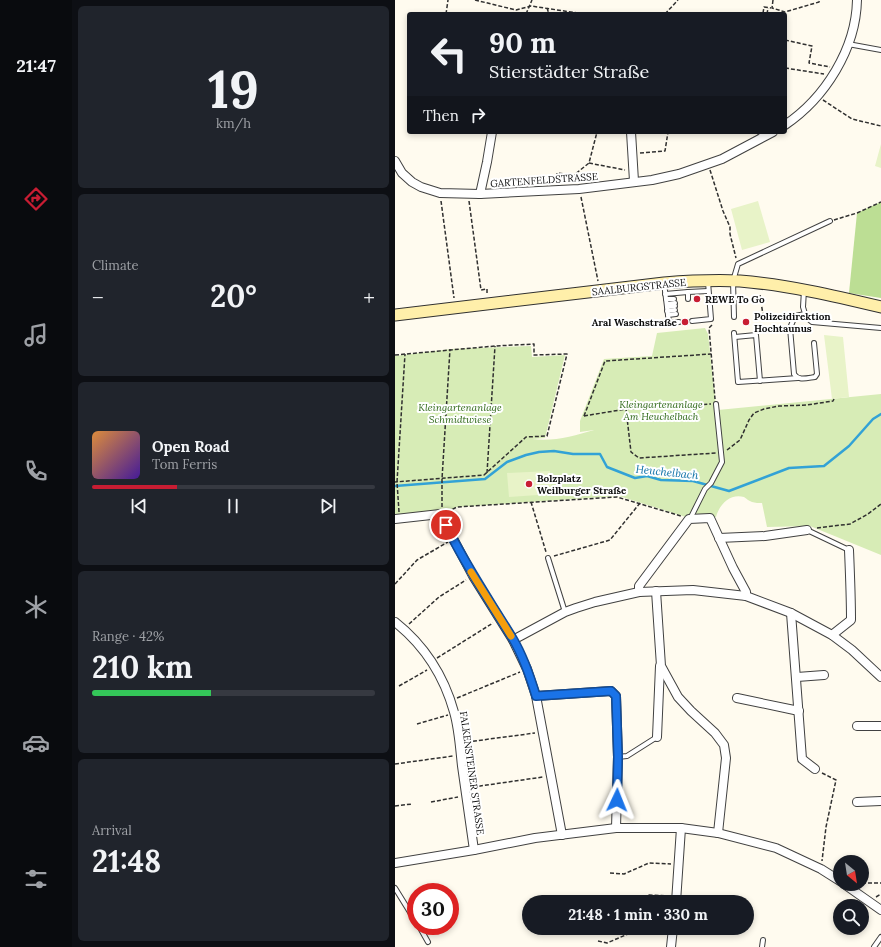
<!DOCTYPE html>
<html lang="en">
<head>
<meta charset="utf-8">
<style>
  :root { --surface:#171b24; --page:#20242c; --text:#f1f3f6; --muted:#9ea1a6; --line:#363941; --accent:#c81d33 }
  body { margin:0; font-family:Lora,serif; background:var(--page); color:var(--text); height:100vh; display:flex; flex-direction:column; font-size:15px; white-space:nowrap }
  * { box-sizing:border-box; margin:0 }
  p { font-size:13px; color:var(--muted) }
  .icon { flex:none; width:22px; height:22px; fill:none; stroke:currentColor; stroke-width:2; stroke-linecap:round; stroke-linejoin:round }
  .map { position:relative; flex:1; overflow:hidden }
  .details { display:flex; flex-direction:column; gap:6px; padding:6px; background:#0d0f14; width:323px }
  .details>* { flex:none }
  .guide { position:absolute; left:12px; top:12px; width:380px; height:122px; border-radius:4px; box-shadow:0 2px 6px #0003; background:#171b24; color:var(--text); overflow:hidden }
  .needle { width:26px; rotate:150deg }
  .tools { position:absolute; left:438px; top:855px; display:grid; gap:8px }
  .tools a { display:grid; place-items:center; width:36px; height:36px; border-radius:50%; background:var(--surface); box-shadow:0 2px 6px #0003; font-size:20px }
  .speed { position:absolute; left:12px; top:883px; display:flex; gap:8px; font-size:20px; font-weight:700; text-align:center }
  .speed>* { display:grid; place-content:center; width:52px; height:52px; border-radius:50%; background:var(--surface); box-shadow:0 2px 6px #0003; line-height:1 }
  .speed .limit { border:6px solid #d22; background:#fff; color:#111 }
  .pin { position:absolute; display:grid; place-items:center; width:34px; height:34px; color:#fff; margin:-17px; border:2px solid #fff; border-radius:50%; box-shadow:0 1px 4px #0007 }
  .me { position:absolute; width:44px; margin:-22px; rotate:2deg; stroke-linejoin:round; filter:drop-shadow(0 0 3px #0008) }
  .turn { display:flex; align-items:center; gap:14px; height:84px; padding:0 16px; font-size:18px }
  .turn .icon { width:52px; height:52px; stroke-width:2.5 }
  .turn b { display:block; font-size:28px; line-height:34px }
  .then { display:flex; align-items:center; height:38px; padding:0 16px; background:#0003; gap:8px; font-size:15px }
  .big { font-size:30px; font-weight:700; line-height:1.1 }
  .details .widget { flex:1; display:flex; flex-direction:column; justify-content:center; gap:6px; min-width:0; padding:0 14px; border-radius:6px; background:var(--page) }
  .details .dial { align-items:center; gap:0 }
  .dial b { font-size:52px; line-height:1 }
  .song { display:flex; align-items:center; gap:12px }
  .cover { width:48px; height:48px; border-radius:6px; background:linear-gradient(135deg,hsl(30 70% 55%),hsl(260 70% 35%)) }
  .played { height:4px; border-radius:2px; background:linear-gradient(90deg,var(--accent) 30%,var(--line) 30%) }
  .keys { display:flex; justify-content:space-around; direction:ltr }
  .heat { display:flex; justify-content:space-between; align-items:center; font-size:22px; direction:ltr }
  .charge { height:6px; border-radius:3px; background:linear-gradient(90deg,#34c759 42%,var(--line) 0) }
  .trip { position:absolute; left:127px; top:895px; width:232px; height:40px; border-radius:20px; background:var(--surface); box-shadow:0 2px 6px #0003; font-weight:700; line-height:40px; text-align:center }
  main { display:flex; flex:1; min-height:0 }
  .tabs { display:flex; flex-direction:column; width:72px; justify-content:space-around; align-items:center; background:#090b0e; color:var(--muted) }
  .tabs .icon { width:28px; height:28px }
  .tabs .active { color:var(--accent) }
  .tabs b { font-size:18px; color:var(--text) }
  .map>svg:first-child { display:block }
</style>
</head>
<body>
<main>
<nav class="tabs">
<b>21:47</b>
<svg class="icon active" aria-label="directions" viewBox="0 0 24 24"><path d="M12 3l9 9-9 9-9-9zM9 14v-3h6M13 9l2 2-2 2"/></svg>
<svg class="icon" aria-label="music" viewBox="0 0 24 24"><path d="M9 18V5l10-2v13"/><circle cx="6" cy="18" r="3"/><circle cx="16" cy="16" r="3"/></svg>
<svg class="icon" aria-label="phone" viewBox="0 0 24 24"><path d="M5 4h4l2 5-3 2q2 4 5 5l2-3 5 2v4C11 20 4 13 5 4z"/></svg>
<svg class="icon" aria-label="climate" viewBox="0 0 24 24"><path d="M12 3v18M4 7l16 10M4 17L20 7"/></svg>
<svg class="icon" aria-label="car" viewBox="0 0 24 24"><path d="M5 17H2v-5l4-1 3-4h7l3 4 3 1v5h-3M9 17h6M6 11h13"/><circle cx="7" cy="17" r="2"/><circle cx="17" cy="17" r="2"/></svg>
<svg class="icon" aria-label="filters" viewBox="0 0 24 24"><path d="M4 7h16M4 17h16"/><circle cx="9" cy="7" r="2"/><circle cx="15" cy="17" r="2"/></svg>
</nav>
<section class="details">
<div class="widget dial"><b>19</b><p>km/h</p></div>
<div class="widget"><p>Climate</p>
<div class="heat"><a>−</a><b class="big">20°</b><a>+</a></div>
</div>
<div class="widget">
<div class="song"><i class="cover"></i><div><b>Open Road</b><p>Tom Ferris</p></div></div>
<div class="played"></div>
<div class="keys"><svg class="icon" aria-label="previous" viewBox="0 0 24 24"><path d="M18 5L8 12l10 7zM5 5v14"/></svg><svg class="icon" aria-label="pause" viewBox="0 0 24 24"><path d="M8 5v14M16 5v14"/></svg><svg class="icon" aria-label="next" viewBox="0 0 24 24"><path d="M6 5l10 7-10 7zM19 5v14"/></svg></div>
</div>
<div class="widget"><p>Range · 42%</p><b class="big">210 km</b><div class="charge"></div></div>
<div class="widget"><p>Arrival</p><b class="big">21:48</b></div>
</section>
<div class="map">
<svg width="486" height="947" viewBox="0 0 486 947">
  <rect width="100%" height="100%" fill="#fffbef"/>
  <!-- green -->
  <path fill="#d7ecb6" d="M310,328l3,6 8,72 2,4 163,-16v161l-71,-29 -43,1 -5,-24c-3,0 -7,0 -10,-1 -3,-1 -5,-3 -8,-5 -14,-4 -25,8 -28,20l-27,1 -70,-22 -162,11 -15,7 -47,5v-163l56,-7 80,-3 1,11 33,-2 -20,83 -13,1c21,3 42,-3 62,-9l-14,2v-11l24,-62 48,-3 5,-23z"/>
  <!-- forest -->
  <polygon fill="#bcde94" points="486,202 486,298 454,293 462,213"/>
  <!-- pitch -->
  <g fill="#e8f3c8">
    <polygon points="486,144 486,168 480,166"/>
    <polygon points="363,201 375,242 347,250 336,209"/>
    <polygon points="429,335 448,337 454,397 437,399"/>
    <polygon points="155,471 157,494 114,497 112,473"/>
  </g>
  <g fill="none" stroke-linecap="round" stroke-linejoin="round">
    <!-- stream -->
    <polyline stroke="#32a2d6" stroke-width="2.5" points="0,486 90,479 112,462 131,455 144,452 159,451 178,454 205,454 212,467 240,478 252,476 266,480 298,481 334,491 394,468 429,466 454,446 478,419 486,414"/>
    <!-- lane casing -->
    <g stroke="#414141" stroke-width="6">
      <g id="lane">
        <polyline points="453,44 486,50"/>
        <polyline points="364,132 371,136"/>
        <polyline points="269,283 274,323 284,322"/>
        <polyline points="409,290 408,307 411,317 417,322 486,328"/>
        <polyline points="270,294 293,292"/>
        <polyline points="271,299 279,299"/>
        <polyline points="293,299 293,292 313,291"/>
        <polyline points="272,304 280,303"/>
        <polyline points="272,307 280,306"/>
        <polyline points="272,311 280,310"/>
        <path d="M410,314l-10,2 -5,12 4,46c4,7 13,4 21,3l2,-3 -3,-31"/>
        <polyline points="273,315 281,314"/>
        <polyline points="339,317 338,281 343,264 435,221"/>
        <polyline points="297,321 316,319 313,282"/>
        <polyline points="339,333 343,382 403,378"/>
        <polyline points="340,337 361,335 365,381"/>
        <polyline points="295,519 310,489 316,483 327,462 321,404"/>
        <polyline points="412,530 454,550"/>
        <polyline points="153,558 170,612"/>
        <polyline points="223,757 232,756 262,737"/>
        <polyline points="0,888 21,922"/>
        <polyline points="24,926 33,942"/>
        <polyline points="367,947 368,940"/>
        <polyline points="479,947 486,937"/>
      </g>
    </g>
    <!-- street casing -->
    <g stroke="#414141" stroke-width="10">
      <g id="street">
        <path d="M390,125c40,-27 71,-76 72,-125"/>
        <polyline points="236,132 239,181"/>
        <polyline points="0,161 7,173 17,182 26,187 45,193 85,194 184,189 257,180 284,174 327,159 378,132"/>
        <polyline points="85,194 92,162 97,132"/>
        <polyline points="0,519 45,514 78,576 118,640 132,669 141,696 167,835"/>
        <polyline points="324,538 370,536 412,530"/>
        <polyline points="261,591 266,666 283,697 296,711 320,733 329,745 331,758 323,833"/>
        <polyline points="244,592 244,586 294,519 315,518 338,568 351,592 351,596"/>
        <polyline points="396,613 407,759 420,769"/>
        <path d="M0,622c29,23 49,54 59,90 5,17 6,36 8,54 4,28 8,56 12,84"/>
        <path d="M437,635l19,-15c0,-23 -1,-46 -2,-70"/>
        <polyline points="118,640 170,612 181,608 200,602 244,592 298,590 351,596 396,613 437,635 457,650 486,677"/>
        <polyline points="402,677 429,675"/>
        <polyline points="141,696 216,691 221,696 223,757 221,828"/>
        <polyline points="342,698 404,711"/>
        <polyline points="462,726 486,726"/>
        <polyline points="262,737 265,666"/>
        <polyline points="462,802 486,801"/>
        <polyline points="0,863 79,850 140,838 221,828 286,828 323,833 381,848 426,869 445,881"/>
        <polyline points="449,884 486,910"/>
        <polyline points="281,902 286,828"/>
        <polyline points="276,947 278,928"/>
      </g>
    </g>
    <!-- secondary casing -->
    <g stroke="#303030" stroke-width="13">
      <path id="secondary" d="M0,315l269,-32c25,-2 51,-3 76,-2 48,4 95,15 141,26"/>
    </g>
    <!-- path -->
    <g stroke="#303030" stroke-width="1.5" stroke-dasharray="4 2" stroke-linecap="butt">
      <polyline points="80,0 121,10 136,6 189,14"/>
      <polyline points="378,0 377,8 390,12 424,2 425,0"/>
      <polyline points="152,8 154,14"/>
      <polyline points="368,13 369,7 376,8"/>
      <polyline points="51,14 53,0"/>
      <polyline points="131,14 137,0"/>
      <polyline points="270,14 283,0"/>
      <polyline points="372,14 373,8"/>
      <polyline points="390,40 417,46 414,63 435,67"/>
      <polyline points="390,68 429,74"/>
      <polyline points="428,100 457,119 486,126"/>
      <polyline points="245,153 270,151 273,132"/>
      <polyline points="194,163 230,170"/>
      <polyline points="315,170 328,211 335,227 335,234 341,258"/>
      <polyline points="161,183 162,173 179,175 194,163 202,132"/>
      <polyline points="186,197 203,281"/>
      <polyline points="46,201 59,298"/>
      <polyline points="74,201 86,290 92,289 92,295"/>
      <polyline points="439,220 462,213 486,202"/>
      <polyline points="365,295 368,315"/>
      <polyline points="317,325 314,328 320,399"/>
      <polyline points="0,355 100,346 139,344 139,355 172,354 152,436 131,437 89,475 0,482"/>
      <polyline points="231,409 236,452 244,458 321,453"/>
      <polyline points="189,416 231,409 316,404"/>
      <polyline points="189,416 210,361 316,354"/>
      <polyline points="332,450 345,440 354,420 359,413 369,409 384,406 412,405 438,401 439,399"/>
      <polyline points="92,473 100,346"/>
      <polyline points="136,502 151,552"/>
      <polyline points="47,507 47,479 55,349"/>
      <polyline points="4,512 2,482 10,354"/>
      <polyline points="52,512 62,507 222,497 286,516"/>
      <polyline points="422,528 455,524 473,514 486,504"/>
      <polyline points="159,556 215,540 245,503"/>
      <polyline points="0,584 22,560 53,542"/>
      <polyline points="14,624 44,597 71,580"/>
      <polyline points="42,658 98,623"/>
      <polyline points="4,686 32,670"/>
      <polyline points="62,698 125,672"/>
      <polyline points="22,724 53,715"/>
      <polyline points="72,742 140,733"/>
      <polyline points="0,764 58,756"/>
      <polyline points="427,773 441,780 431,827 427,861"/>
      <polyline points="78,787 148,777"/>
      <polyline points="36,802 63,797"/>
      <polyline points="0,806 17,804"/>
      <polyline points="215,873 229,874 254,863 276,864"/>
      <polyline points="467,883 486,883"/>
      <polyline points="481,897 486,894"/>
      <polyline points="237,902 254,895 274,896"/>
      <polyline points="258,928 270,929"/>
      <polyline points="203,941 212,943 247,928"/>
    </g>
    <!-- lane -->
    <use href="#lane" stroke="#fff" stroke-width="4"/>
    <!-- street -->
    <use href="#street" stroke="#fff" stroke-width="8"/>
    <!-- secondary -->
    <use href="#secondary" stroke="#ffefaa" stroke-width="11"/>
  </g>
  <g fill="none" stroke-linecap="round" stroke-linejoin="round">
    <!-- route casing -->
    <g stroke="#114b97" stroke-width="10">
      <path id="route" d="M51,525c19,40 44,76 67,114 10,17 17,37 23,57l75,-5 5,5 2,61 -1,43"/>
    </g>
    <!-- route -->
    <use href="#route" stroke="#1a73e8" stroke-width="7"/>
    <!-- slow -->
    <polyline stroke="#f59e0b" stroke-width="7" points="76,572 116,636"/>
  </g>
  <!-- markers -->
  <g fill="#c81d33" stroke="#fff" stroke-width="1.5">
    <circle cx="302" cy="299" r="4"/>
    <circle cx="290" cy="322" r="4"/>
    <circle cx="351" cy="322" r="4"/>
    <circle cx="134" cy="484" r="4"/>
  </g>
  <g text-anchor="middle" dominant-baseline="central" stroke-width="4" stroke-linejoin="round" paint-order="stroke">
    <!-- street labels -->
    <g font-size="10" fill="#0e0e0e" stroke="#fff">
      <text transform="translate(149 180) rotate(-4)">GARTENFELDSTRASSE</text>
      <text transform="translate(244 287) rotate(-6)">SAALBURGSTRASSE</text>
      <text transform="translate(77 773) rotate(82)">FALKENSTEINER STRASSE</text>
    </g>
    <!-- poi labels -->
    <g font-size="10" font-weight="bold" fill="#0e0e0e" stroke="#fff" text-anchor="start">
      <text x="310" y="299">REWE To Go</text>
      <text x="359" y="316">Polizeidirektion<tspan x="359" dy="12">Hochtaunus</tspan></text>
      <text x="282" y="322" text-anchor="end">Aral Waschstraße</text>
      <text x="142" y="478">Bolzplatz<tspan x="142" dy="12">Weilburger Straße</tspan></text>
    </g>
    <!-- park labels -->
    <g font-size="10" font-style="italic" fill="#316a1a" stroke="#fff">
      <text x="266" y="404">Kleingartenanlage<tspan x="266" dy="12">Am Heuchelbach</tspan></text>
      <text x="65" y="407">Kleingartenanlage<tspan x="65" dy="12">Schmidtwiese</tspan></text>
    </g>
    <!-- water labels -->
    <g font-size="11" font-style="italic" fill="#0f72a8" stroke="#fff">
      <text transform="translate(272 472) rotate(6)">Heuchelbach</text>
    </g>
  </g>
</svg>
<div class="tools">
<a><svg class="needle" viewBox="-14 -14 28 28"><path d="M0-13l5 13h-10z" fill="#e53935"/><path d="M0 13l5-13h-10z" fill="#9ea1a6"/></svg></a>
<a><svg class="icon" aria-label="search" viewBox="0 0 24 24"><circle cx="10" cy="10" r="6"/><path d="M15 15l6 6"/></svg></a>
</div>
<div class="speed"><div class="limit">30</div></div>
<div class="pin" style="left:51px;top:525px;background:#d93025"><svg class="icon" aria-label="arrive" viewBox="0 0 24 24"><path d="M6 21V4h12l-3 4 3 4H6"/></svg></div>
<svg class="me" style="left:222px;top:800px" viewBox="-20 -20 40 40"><path d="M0-17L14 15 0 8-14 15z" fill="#1a73e8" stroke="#fff" stroke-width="4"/></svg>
<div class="trip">21:48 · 1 min · 330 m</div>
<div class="guide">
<div class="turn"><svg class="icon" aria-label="left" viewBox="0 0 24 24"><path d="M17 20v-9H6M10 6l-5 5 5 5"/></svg><div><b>90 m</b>Stierstädter Straße</div></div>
<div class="then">Then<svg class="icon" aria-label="right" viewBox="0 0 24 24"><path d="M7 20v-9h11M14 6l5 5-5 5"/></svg></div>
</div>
</div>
</main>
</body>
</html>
